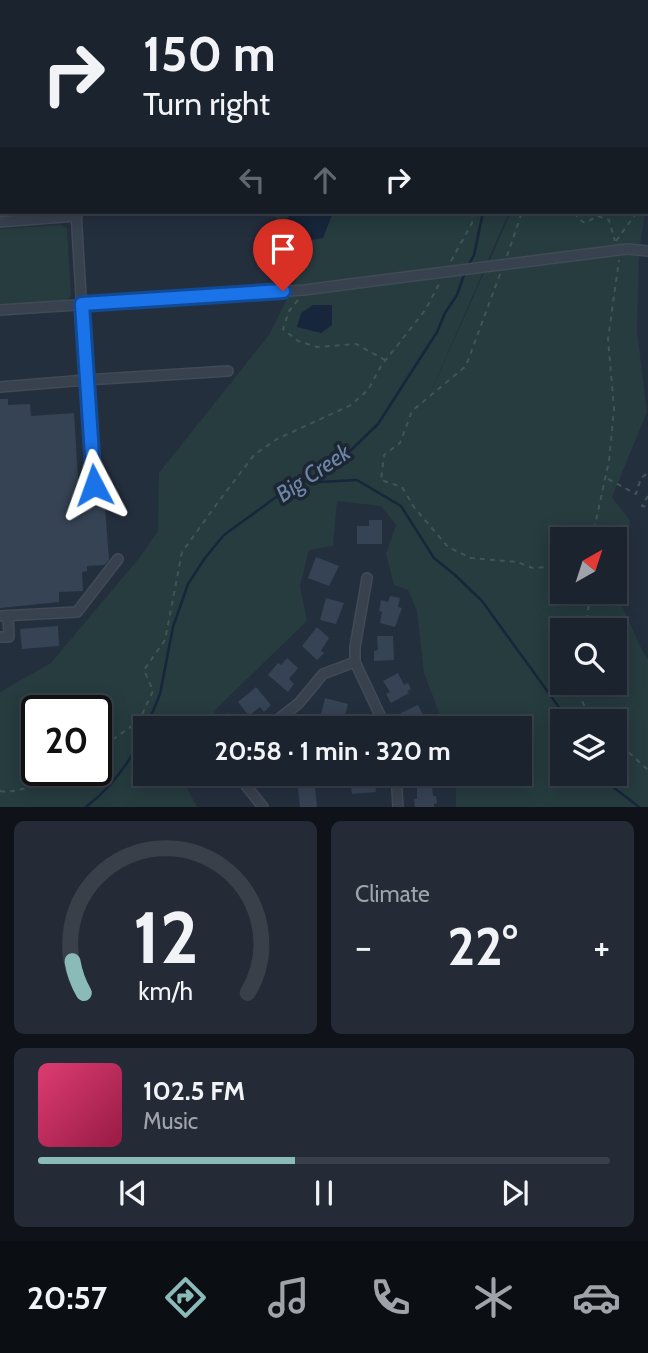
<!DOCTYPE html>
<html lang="en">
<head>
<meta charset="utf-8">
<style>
  :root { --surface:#1b232e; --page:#242b36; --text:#f1f3f6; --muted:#a0a4aa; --line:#39404a; --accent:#8bbbb9 }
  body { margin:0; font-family:Cabin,sans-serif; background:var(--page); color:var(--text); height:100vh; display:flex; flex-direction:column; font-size:26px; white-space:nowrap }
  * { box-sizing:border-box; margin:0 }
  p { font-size:23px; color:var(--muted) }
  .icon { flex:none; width:38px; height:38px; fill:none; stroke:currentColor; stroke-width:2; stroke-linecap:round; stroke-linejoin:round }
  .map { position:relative; height:807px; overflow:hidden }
  .drawer { display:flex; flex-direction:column; gap:14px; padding:14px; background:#0f1319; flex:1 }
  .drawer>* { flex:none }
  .top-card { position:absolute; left:0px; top:0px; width:649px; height:214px; box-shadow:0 4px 18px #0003,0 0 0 2px var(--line); background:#1b232e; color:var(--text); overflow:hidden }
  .needle { width:46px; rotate:39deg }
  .fabs { position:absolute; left:550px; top:527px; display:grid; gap:14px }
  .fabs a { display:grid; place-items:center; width:77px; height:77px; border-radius:0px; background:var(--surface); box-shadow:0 4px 18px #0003,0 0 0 2px var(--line); font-size:35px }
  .speed { position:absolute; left:21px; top:695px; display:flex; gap:14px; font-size:35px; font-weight:700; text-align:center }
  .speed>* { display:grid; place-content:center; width:91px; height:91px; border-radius:50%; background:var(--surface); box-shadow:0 4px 18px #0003,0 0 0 2px var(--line); line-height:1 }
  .speed .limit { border:4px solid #111; border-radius:10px; background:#fff; color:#111 }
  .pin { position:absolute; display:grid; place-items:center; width:60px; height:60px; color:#fff; margin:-72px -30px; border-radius:50% 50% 50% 0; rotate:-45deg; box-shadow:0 0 7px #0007 }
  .pin .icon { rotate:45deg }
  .me { position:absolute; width:77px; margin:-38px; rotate:356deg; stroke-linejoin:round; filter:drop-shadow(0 0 5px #0008) }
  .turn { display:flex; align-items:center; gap:24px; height:147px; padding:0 28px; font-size:32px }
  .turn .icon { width:91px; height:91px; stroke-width:2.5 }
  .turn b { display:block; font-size:49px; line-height:60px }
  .lanes { display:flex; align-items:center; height:66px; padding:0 28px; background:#0003; justify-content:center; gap:35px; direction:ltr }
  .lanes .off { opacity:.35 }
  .big { font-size:52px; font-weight:800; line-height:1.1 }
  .drawer .card { flex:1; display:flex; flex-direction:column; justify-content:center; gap:10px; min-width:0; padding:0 24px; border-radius:10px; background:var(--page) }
  .drawer .dial { align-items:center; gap:0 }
  .dial svg { height:182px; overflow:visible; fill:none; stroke:var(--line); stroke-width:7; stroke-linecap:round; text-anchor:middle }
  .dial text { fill:var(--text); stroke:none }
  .song { display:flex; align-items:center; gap:21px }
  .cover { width:84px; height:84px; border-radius:10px; background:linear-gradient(135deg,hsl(340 70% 55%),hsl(340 70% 35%)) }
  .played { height:7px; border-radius:4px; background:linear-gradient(90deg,var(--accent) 45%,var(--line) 45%) }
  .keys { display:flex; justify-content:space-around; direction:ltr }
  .heat { display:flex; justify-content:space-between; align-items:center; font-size:38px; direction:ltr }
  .drawer .tiles { flex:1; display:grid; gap:14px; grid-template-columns:1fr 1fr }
  .card:last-child { grid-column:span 2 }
  .trip { position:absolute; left:133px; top:716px; width:399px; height:70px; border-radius:0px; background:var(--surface); box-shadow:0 4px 18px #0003,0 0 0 2px var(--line); font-weight:800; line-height:70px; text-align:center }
  .dock { display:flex; height:112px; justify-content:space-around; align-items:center; background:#0b0e12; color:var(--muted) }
  .dock .icon { width:49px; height:49px }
  .dock .on { color:var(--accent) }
  .dock b { font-size:32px; color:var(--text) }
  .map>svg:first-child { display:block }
</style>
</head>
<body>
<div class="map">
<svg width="648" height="807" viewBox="0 0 648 807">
  <rect width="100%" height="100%" fill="#242f3e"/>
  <!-- green -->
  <g fill="#263c3f" fill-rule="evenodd">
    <polygon points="258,0 648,0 648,131 648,2"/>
    <path d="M270,212h24l-6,6 35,19 10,-25h176l-86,198 88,-198h134l-6,40 -2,79 10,81 -35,85 18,24 -6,40 -10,27 28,62 6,9v148h-192v-33h64v-46h-75l-21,-55 -7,-62 -9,-21 -14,-5 -8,-31 10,-29 -15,-19 -44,-5 -4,45 -24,4 -9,36 7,35 -91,88 -7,19h-64v46h46l-5,12 11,21h-197v-115l51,-29 89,-106 18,-26 1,-58 110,-138 41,-84zM562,539h52v53h-52zM562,630h52v52h-52zM37,710h59v60h-59zM562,721h52v53h-52z"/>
    <polygon points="60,225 67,228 71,295 67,301 0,306 0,229"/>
  </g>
  <!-- water -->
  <g fill="#17263c">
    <polygon points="294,212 333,212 323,238 311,240 292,227 287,218"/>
    <polygon points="313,305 332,305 332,325 321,333 297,327 301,313"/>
  </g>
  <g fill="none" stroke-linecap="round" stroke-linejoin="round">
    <!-- stream -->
    <g stroke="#17263c" stroke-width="2.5">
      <polyline points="413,0 414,2"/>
      <polyline points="520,0 522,2"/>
      <polyline points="569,2 570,0"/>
      <polyline points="468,266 474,255 483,212"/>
      <polyline points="312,480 319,482 357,480 401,506 434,558 455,575 482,601 569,721"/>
      <polyline points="146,728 160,694 173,627 188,584 205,558 224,535 294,484 311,479 328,464 348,453 378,424 437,332 445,313 457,295 465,272"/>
      <polyline points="601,774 609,784 639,807"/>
      <path d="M86,807c27,-21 46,-47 59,-78"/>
    </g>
  </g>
  <!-- building -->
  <g fill="#364354">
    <polygon points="0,399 8,399 8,405 30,404 31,416 74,413 79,495 104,493 109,560 104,565 87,566 87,571 82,572 83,591 59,592 59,602 0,608"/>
    <polygon points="369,520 382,520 382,544 357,544 357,526 369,526"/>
    <polygon points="316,557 339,566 329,586 308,578"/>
    <polygon points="390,596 400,598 398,607 402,608 395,627 380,623 382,612 379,611 381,600 388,602"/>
    <polygon points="326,598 344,603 336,624 320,620"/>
    <polygon points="58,626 59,646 22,649 20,629"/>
    <polygon points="317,627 329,638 321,651 324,653 317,660 302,646"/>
    <polygon points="377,636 393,636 394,660 374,661 374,651 378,650"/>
    <polygon points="287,658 298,668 289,679 294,684 288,692 268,675 278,663 281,665"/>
    <polygon points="398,673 404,685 408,683 411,689 407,691 409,693 391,703 386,694 390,692 383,681"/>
    <polygon points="256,687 271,705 264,712 260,707 249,716 238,702"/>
    <polygon points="325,698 348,704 343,723 329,719 330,716 321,714"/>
    <polygon points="418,705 429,728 408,728 401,713"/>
    <polygon points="228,713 241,722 236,728 212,728 219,719 222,722"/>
    <polygon points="354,774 371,774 371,784 375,783 376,792 352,794 351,785 355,785"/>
    <polygon points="432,786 433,796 436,796 437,803 434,804 434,807 415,807 414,799 417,799 417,787"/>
    <polygon points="315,787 317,807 300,807 298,788"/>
  </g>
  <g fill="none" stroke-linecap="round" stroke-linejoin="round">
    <!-- minor casing -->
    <g stroke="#414a57" stroke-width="12">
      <g id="minor">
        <polyline points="0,3 2,4"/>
        <polyline points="0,174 2,174"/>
        <polyline points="0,222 77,216"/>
        <polyline points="627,249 648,251"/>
        <polyline points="0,310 304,290 350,284"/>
        <polyline points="0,387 86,380 76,212"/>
        <polyline points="94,485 86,380 228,371"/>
        <polyline points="367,578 355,647 355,662 386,728"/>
        <polyline points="0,616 77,612 118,559"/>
        <polyline points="0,637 9,637 8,616"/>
        <polyline points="267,728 299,703 323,674 355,662"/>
        <polyline points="242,774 244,783 263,807"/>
        <polyline points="396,774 398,807"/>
      </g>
    </g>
    <!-- path -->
    <g stroke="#3f5557" stroke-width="2" stroke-dasharray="5 5" stroke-linecap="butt">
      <polyline points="542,2 542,0"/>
      <polyline points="576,212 577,218 585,223 598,216 609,220 615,241"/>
      <polyline points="616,241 637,212"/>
      <polyline points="507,256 522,212"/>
      <polyline points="451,261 472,223 473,212"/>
      <polyline points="500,274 466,366 412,411 400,443 384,455 381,480 402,487 414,507 448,547 471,558 517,562 533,568 549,567 562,573"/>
      <polyline points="298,300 289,311 283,329 298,341 317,347 356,344 385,360"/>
      <polyline points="608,479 636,494 641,478 648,473"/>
      <polyline points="648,496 642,506 648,507"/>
      <polyline points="592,539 609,461 614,409 608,339 619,260"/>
      <polyline points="586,630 590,592"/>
      <polyline points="577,682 581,699 592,721"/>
      <polyline points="614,739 648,770"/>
      <polyline points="96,751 139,721 153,691 144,670 165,640 182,552 219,501 254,455 277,439 351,405 368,390 381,366 426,309 440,282"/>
      <polyline points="0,791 7,792 51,783 70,770"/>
    </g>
    <!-- minor -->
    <use href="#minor" stroke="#38414e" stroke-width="9"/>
    <!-- minor-bridge casing -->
    <g stroke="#414a57" stroke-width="12" stroke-linecap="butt">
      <polyline id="minor-bridge" points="350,284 627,249"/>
    </g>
    <!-- minor-bridge -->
    <use href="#minor-bridge" stroke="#38414e" stroke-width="9"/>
  </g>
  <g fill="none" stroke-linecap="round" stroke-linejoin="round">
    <!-- route casing -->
    <g stroke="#114b97" stroke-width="18">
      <polyline id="route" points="94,485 82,304 283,291"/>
    </g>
    <!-- route -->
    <use href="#route" stroke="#1a73e8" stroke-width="12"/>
  </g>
  <g text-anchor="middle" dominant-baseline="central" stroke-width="7" stroke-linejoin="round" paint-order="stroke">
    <!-- water labels -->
    <g font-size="23" font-style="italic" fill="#6d86a8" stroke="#1d2633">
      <text transform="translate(313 473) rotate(-34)">Big Creek</text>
    </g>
  </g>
</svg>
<div class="fabs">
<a><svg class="needle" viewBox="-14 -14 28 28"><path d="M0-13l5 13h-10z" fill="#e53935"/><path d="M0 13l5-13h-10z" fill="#a0a4aa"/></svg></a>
<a><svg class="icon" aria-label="search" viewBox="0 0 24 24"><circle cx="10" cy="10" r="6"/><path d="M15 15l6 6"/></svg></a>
<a><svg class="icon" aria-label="layers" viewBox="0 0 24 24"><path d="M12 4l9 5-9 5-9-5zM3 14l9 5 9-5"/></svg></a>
</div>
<div class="speed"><div class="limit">20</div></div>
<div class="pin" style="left:283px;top:291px;background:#d93025"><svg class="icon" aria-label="arrive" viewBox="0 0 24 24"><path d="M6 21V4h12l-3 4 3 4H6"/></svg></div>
<svg class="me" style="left:94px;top:485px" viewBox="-20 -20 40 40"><path d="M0-17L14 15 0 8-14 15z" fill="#1a73e8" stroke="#fff" stroke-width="4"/></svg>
<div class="trip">20:58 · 1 min · 320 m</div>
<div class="top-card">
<div class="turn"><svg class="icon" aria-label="right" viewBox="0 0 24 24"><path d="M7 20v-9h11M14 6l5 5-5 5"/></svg><div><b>150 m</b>Turn right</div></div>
<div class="lanes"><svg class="icon off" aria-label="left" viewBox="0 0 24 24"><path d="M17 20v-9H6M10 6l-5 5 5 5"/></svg><svg class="icon off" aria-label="ahead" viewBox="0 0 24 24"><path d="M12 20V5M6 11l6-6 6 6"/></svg><svg class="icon" aria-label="right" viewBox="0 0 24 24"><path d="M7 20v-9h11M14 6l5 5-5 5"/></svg></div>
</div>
</div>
<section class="drawer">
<div class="tiles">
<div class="card dial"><svg viewBox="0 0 100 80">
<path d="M14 69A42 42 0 1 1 86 69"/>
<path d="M14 69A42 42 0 0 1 9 55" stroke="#8bbbb9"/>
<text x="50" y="56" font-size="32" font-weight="700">12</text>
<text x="50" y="72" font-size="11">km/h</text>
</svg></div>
<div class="card"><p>Climate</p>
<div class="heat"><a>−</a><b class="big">22°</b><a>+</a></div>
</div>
<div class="card">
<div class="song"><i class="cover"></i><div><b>102.5 FM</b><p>Music</p></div></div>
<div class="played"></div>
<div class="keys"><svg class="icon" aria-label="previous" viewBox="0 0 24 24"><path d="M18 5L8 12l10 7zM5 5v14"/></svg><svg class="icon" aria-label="pause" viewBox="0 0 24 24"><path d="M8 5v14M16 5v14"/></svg><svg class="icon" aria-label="next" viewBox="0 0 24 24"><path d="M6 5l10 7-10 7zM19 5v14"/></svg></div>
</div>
</div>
</section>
<nav class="dock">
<b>20:57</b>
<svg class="icon on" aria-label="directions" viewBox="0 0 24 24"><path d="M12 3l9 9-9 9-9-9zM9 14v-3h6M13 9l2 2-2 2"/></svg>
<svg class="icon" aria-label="music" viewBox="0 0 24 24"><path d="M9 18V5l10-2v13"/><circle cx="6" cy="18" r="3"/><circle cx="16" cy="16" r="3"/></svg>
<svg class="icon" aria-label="phone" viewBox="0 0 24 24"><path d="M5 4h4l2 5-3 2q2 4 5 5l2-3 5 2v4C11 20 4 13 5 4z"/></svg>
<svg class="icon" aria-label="climate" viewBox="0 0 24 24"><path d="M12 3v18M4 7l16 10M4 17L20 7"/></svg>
<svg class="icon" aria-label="car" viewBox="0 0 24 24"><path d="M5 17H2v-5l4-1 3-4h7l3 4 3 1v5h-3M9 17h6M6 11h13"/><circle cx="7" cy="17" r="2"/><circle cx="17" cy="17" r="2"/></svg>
</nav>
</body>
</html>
